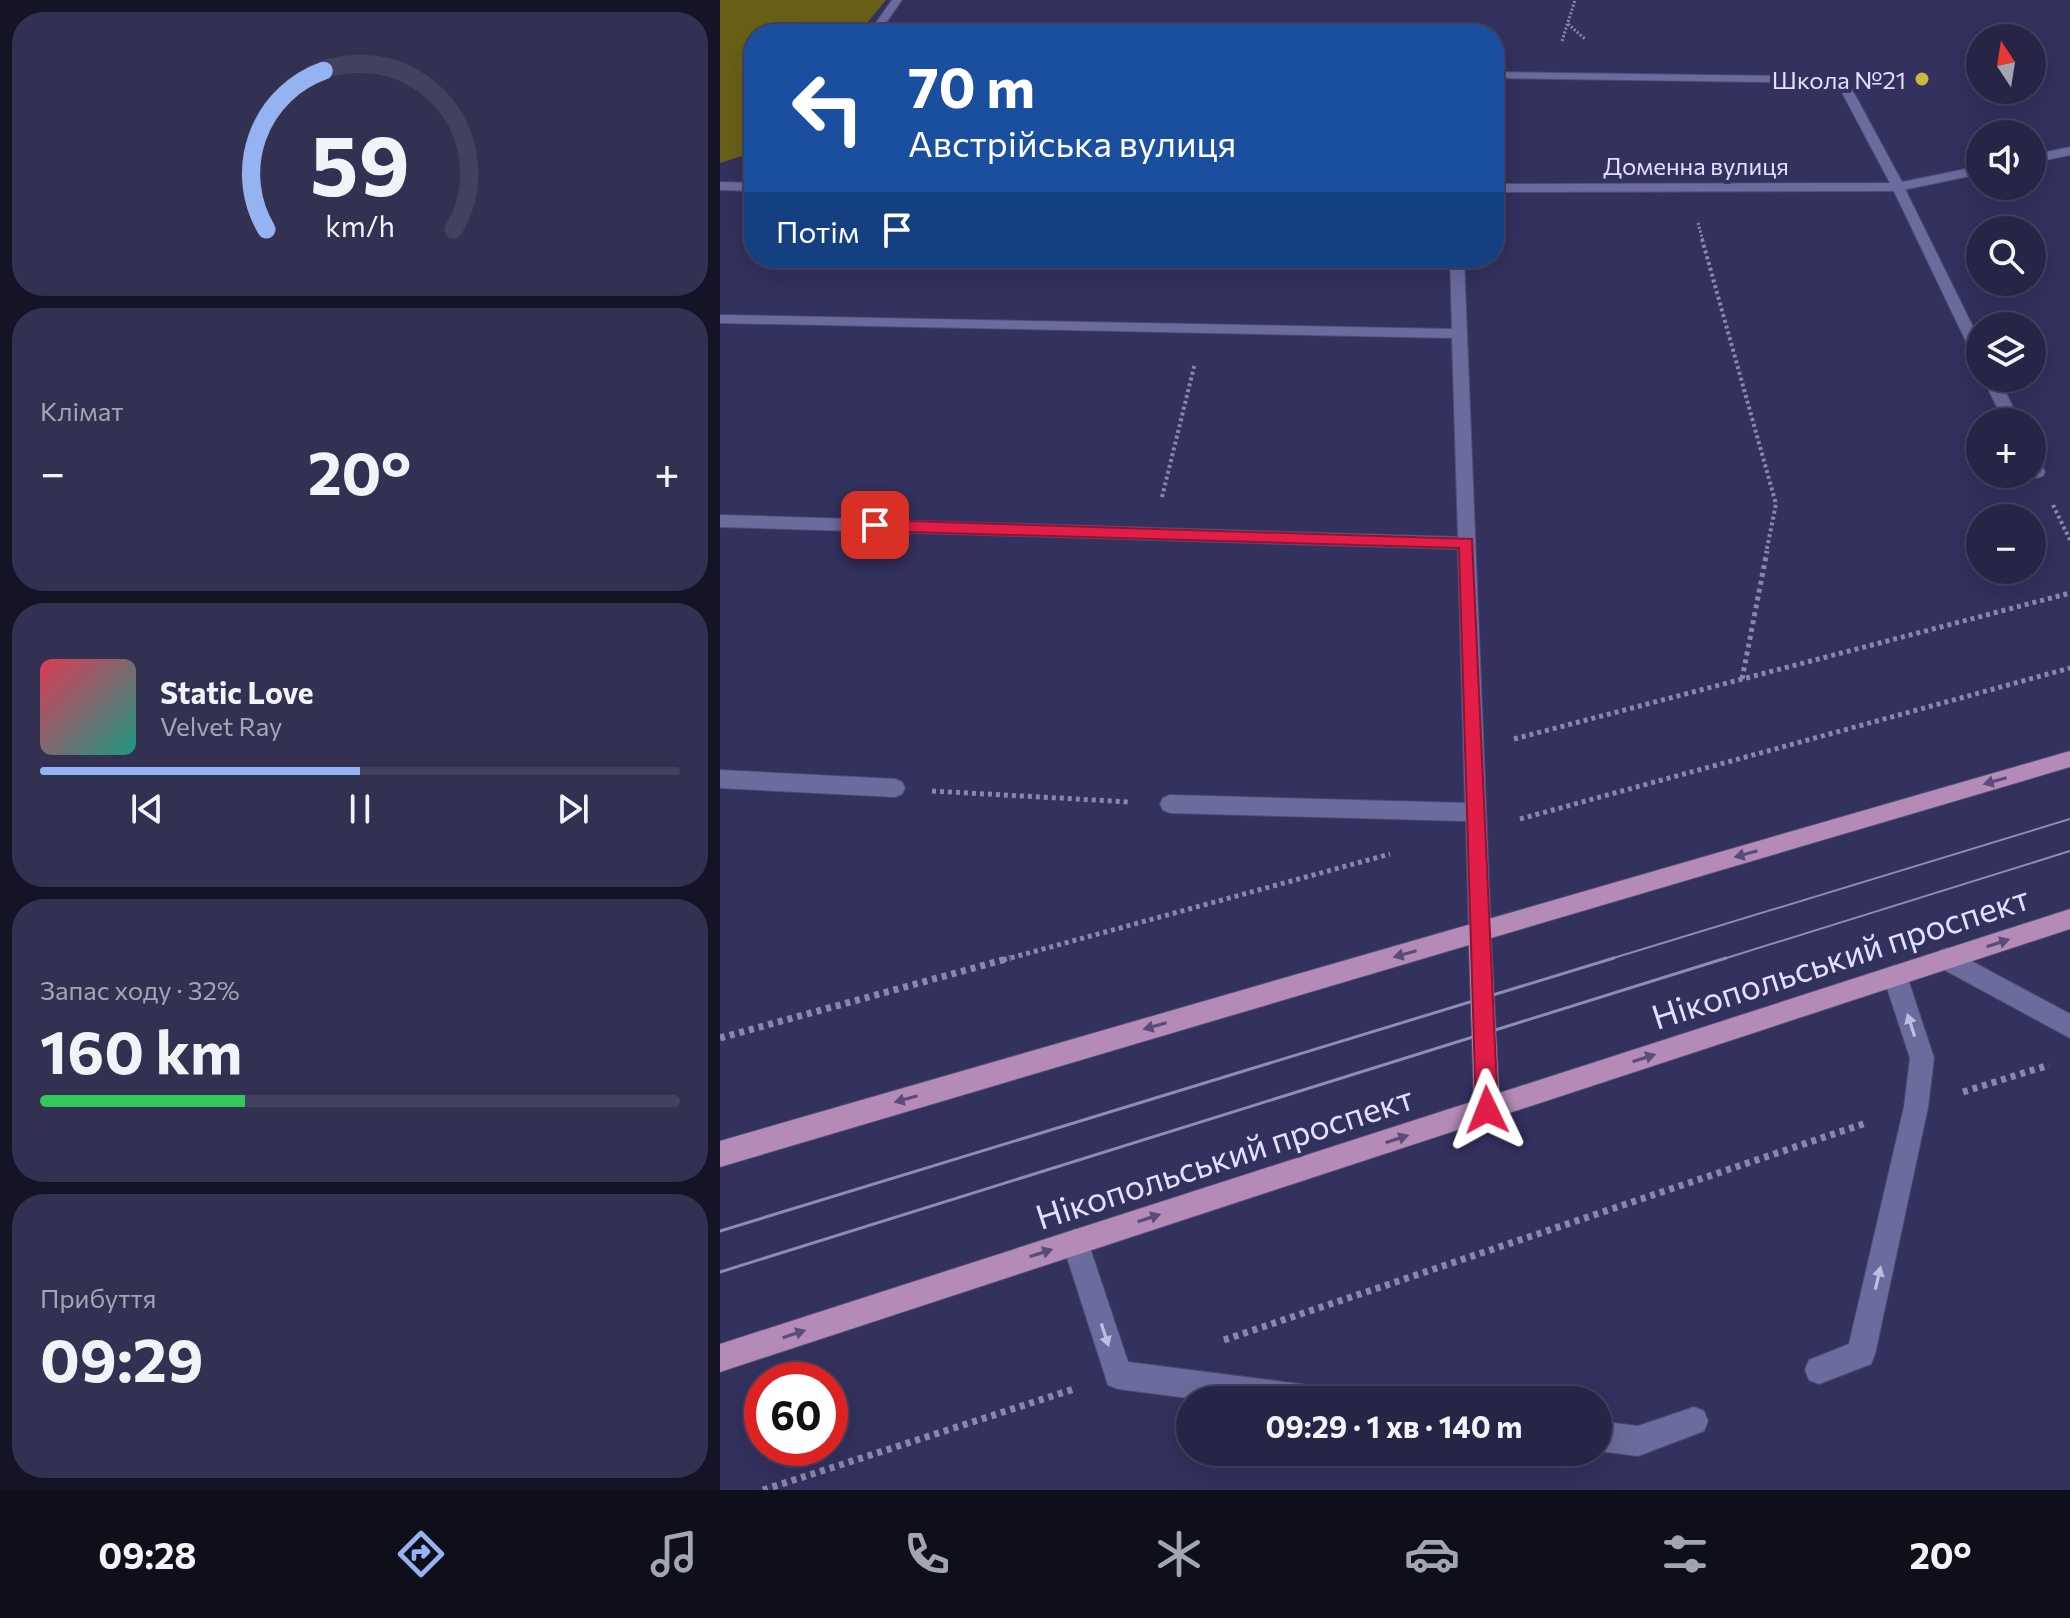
<!DOCTYPE html>
<html lang="uk">
<head>
<meta charset="utf-8">
<style>
  :root { --surface:#262546; --page:#323151; --text:#f1f3f6; --muted:#a4a5b3; --line:#42425f; --accent:#95b2f1 }
  body { margin:0; font-family:Commissioner,sans-serif; background:var(--page); color:var(--text); height:100vh; display:flex; flex-direction:column; font-size:30px; white-space:nowrap }
  * { box-sizing:border-box; margin:0 }
  p { font-size:26px; color:var(--muted) }
  .icon { flex:none; width:44px; height:44px; fill:none; stroke:currentColor; stroke-width:2; stroke-linecap:round; stroke-linejoin:round }
  .map { position:relative; flex:1; overflow:hidden }
  .details { display:flex; flex-direction:column; gap:12px; padding:12px; background:#151426; width:720px }
  .details>* { flex:none }
  .top-card { position:absolute; left:24px; top:24px; width:760px; height:244px; border-radius:32px; box-shadow:0 8px 32px #0002,0 0 0 2px var(--line); background:#1a4fa0; color:#fff; overflow:hidden }
  .needle { width:52px; rotate:348deg }
  .controls { position:absolute; left:1246px; top:24px; display:grid; gap:16px }
  .controls a { display:grid; place-items:center; width:80px; height:80px; border-radius:50%; background:var(--surface); box-shadow:0 8px 32px #0002,0 0 0 2px var(--line); font-size:40px }
  .speed { position:absolute; left:24px; top:1362px; display:flex; gap:16px; font-size:40px; font-weight:700; text-align:center }
  .speed>* { display:grid; place-content:center; width:104px; height:104px; border-radius:50%; background:var(--surface); box-shadow:0 8px 32px #0002,0 0 0 2px var(--line); line-height:1 }
  .speed .limit { border:12px solid #d22; background:#fff; color:#111 }
  .pin { position:absolute; display:grid; place-items:center; width:68px; height:68px; color:#fff; margin:-34px; border-radius:16px; box-shadow:0 4px 12px #0006 }
  .me { position:absolute; width:88px; margin:-44px; rotate:358deg; stroke-linejoin:round; filter:drop-shadow(0 0 6px #0008) }
  .turn { display:flex; align-items:center; gap:28px; height:168px; padding:0 32px; font-size:36px }
  .turn .icon { width:104px; height:104px; stroke-width:2.5 }
  .turn b { display:block; font-size:56px; line-height:68px }
  .then { display:flex; align-items:center; height:76px; padding:0 32px; background:#0003; gap:16px; font-size:30px }
  .big { font-size:60px; font-weight:700; line-height:1.1 }
  .details .widget { flex:1; display:flex; flex-direction:column; justify-content:center; gap:12px; min-width:0; padding:0 28px; border-radius:32px; background:var(--page) }
  .details .dial { align-items:center; gap:0 }
  .dial svg { height:208px; overflow:visible; fill:none; stroke:var(--line); stroke-width:7; stroke-linecap:round; text-anchor:middle }
  .dial text { fill:var(--text); stroke:none }
  .song { display:flex; align-items:center; gap:24px }
  .cover { width:96px; height:96px; border-radius:12px; background:linear-gradient(135deg,hsl(350 70% 55%),hsl(170 70% 35%)) }
  .played { height:8px; border-radius:4px; background:linear-gradient(90deg,var(--accent) 50%,var(--line) 50%) }
  .keys { display:flex; justify-content:space-around; direction:ltr }
  .heat { display:flex; justify-content:space-between; align-items:center; font-size:44px; direction:ltr }
  .charge { height:12px; border-radius:6px; background:linear-gradient(90deg,#34c759 32%,var(--line) 0) }
  .trip { position:absolute; left:456px; top:1386px; width:436px; height:80px; border-radius:40px; background:var(--surface); box-shadow:0 8px 32px #0002,0 0 0 2px var(--line); font-weight:700; line-height:80px; text-align:center }
  .tab-bar { display:flex; height:128px; justify-content:space-around; align-items:center; background:#0f0f1c; color:var(--muted) }
  .tab-bar .icon { width:56px; height:56px }
  .tab-bar .current { color:var(--accent) }
  .tab-bar b { font-size:36px; color:var(--text) }
  main { display:flex; flex:1; min-height:0 }
  .map>svg:first-child { display:block }
</style>
</head>
<body>
<main>
<section class="details">
<div class="widget dial"><svg viewBox="0 0 100 80">
<path d="M14 69A42 42 0 1 1 86 69"/>
<path d="M14 69A42 42 0 0 1 36 8" stroke="#95b2f1"/>
<text x="50" y="56" font-size="32" font-weight="700">59</text>
<text x="50" y="72" font-size="11">km/h</text>
</svg></div>
<div class="widget"><p>Клімат</p>
<div class="heat"><a>−</a><b class="big">20°</b><a>+</a></div>
</div>
<div class="widget">
<div class="song"><i class="cover"></i><div><b>Static Love</b><p>Velvet Ray</p></div></div>
<div class="played"></div>
<div class="keys"><svg class="icon" aria-label="previous" viewBox="0 0 24 24"><path d="M18 5L8 12l10 7zM5 5v14"/></svg><svg class="icon" aria-label="pause" viewBox="0 0 24 24"><path d="M8 5v14M16 5v14"/></svg><svg class="icon" aria-label="next" viewBox="0 0 24 24"><path d="M6 5l10 7-10 7zM19 5v14"/></svg></div>
</div>
<div class="widget"><p>Запас ходу · 32%</p><b class="big">160 km</b><div class="charge"></div></div>
<div class="widget"><p>Прибуття</p><b class="big">09:29</b></div>
</section>
<div class="map">
<svg width="1350" height="1490" viewBox="0 0 1350 1490">
  <rect width="100%" height="100%" fill="#33315e"/>
  <!-- green -->
  <polygon fill="#696117" points="0,0 166,0 138,34 34,34 34,152 0,163"/>
  <g fill="none" stroke-linecap="round" stroke-linejoin="round">
    <!-- lane casing -->
    <g stroke="#4f4c73" stroke-width="2">
      <g id="lane">
        <polygon points="1173,184 1184,187 1260,341 1260,361 1253,356 1172,187"/>
        <polygon points="1263,378 1279,378 1300,422 1284,422"/>
        <polygon points="1312,457 1318,458 1325,472 1323,476 1317,478 1310,474"/>
        <polygon points="1175,965 1183,968 1187,976 1214,1058 1208,1107 1155,1354 1151,1364 1099,1384 1089,1380 1085,1370 1089,1360 1129,1344 1184,1107 1190,1058 1163,976 1167,968"/>
        <polygon points="355,1229 364,1233 368,1242 408,1362 596,1386 606,1390 610,1400 484,1400 398,1389 388,1385 342,1242 346,1233"/>
        <polygon points="974,1407 984,1411 988,1421 984,1431 918,1456 878,1451 878,1421 918,1426"/>
      </g>
    </g>
    <!-- street casing -->
    <g stroke="#4f4c73" stroke-width="2">
      <g id="street">
        <polygon points="172,0 182,0 158,34 148,34"/>
        <polygon points="774,72 1121,77 1127,80 1182,182 1260,166 1260,174 1178,191 774,192 774,184 1170,183 1117,83 774,78"/>
        <polygon points="1350,147 1350,155 1312,163 1312,155"/>
        <polygon points="0,182 34,183 34,191 0,190"/>
        <polygon points="730,258 744,258 747,334 771,933 768,940 760,943 752,940 749,933 746,821 450,813 443,810 440,804 443,798 450,795 745,803 738,549 0,527 0,515 738,537 732,338 0,323 0,315 732,329"/>
        <polygon points="0,770 175,779 182,782 185,788 182,794 175,797 0,788"/>
        <polygon points="1227,948 1350,1014 1350,1038 1219,967 1216,959 1219,951"/>
      </g>
    </g>
    <!-- primary casing -->
    <g stroke="#4f4c73" stroke-width="2">
      <polygon id="primary" points="1350,751 1350,767 771,938 779,1093 1350,909 1350,929 0,1372 0,1344 754,1101 749,945 0,1167 0,1141"/>
    </g>
    <!-- path-far3 -->
    <g stroke="#8888ad" stroke-width="3" stroke-dasharray="2 2" stroke-linecap="butt">
      <polyline points="848,24 865,39"/>
      <polyline points="842,41 855,0"/>
      <polyline points="978,223 983,241"/>
    </g>
    <!-- path-far2 -->
    <g stroke="#8888ad" stroke-width="4" stroke-dasharray="3 3" stroke-linecap="butt">
      <polyline points="982,239 1056,504 1046,553"/>
      <polyline points="442,497 475,363"/>
      <polyline points="1333,505 1350,540"/>
    </g>
    <!-- path-far1 -->
    <g stroke="#8888ad" stroke-width="5" stroke-dasharray="4 4" stroke-linecap="butt">
      <polyline points="1022,679 1047,551"/>
      <polyline points="794,739 1350,593"/>
      <polyline points="212,791 410,802"/>
      <polyline points="800,819 1350,668"/>
      <polyline points="283,960 670,854"/>
    </g>
    <!-- path -->
    <g stroke="#8888ad" stroke-width="7" stroke-dasharray="5 5" stroke-linecap="butt">
      <polyline points="0,1038 290,958"/>
      <polyline points="1243,1092 1329,1065"/>
      <polyline points="504,1340 1146,1123"/>
      <polyline points="43,1490 354,1389"/>
    </g>
    <!-- lane -->
    <use href="#lane" fill="#6b6b9e" fill-rule="evenodd"/>
    <!-- street -->
    <use href="#street" fill="#6b6b9e" fill-rule="evenodd"/>
    <!-- primary -->
    <use href="#primary" fill="#b48bb7" fill-rule="evenodd"/>
    <!-- tram-far1 -->
    <g stroke="#8d8db1" stroke-width="2">
      <polyline points="887,960 1350,819"/>
      <polyline points="1000,960 1350,851"/>
    </g>
    <!-- tram -->
    <g stroke="#8d8db1" stroke-width="3">
      <polyline points="0,1231 894,958"/>
      <polyline points="0,1272 1006,958"/>
    </g>
  </g>
  <!-- one-way arrows -->
  <defs><path id="oneway-solid" d="M-6-.8H1V-3.2L6.5 0L1 3.2V.8H-6Z" transform="scale(2)"/></defs>
  <g fill="#5a4c79">
    <use href="#oneway-solid" transform="translate(1275 781) rotate(164)"/>
    <use href="#oneway-solid" transform="translate(1026 854) rotate(164)"/>
    <use href="#oneway-solid" transform="translate(1278 943) rotate(-18)"/>
    <use href="#oneway-solid" transform="translate(685 954) rotate(164)"/>
    <use href="#oneway-solid" transform="translate(435 1026) rotate(164)"/>
    <use href="#oneway-solid" transform="translate(924 1058) rotate(-18)"/>
    <use href="#oneway-solid" transform="translate(186 1099) rotate(164)"/>
    <use href="#oneway-solid" transform="translate(677 1139) rotate(-18)"/>
    <use href="#oneway-solid" transform="translate(429 1218) rotate(-18)"/>
    <use href="#oneway-solid" transform="translate(321 1253) rotate(-18)"/>
    <use href="#oneway-solid" transform="translate(74 1334) rotate(-18)"/>
  </g>
  <g fill="#bdbee1">
    <use href="#oneway-solid" transform="translate(1191 1025) rotate(-108)"/>
    <use href="#oneway-solid" transform="translate(1158 1278) rotate(-77)"/>
    <use href="#oneway-solid" transform="translate(385 1335) rotate(72)"/>
  </g>
  <!-- route -->
  <polygon fill="#e11d48" stroke="#92132f" stroke-width="2" points="155,520 752,539 778,1110 775,1118 767,1121 759,1118 756,1110 739,548 155,531 147,525"/>
  <!-- markers -->
  <circle fill="#c8bb3b" stroke="#33315e" stroke-width="3" cx="1202" cy="79" r="8"/>
  <g text-anchor="middle" dominant-baseline="central" stroke-width="8" stroke-linejoin="round" paint-order="stroke">
    <!-- far-poi labels -->
    <g font-size="24" fill="#e0e1fe" stroke="#33315e" text-anchor="end">
      <text x="1186" y="79">Школа №21</text>
    </g>
    <!-- far-street labels -->
    <g font-size="24" fill="#e0e1fe" stroke="#33315e">
      <text x="976" y="165">Доменна вулиця</text>
    </g>
    <!-- near-street labels -->
    <g font-size="34" fill="#e0e1fe" stroke="#33315e">
      <text transform="translate(1120 956) rotate(-18)">Нікопольський проспект</text>
      <text transform="translate(504 1156) rotate(-18)">Нікопольський проспект</text>
    </g>
  </g>
</svg>
<div class="controls">
<a><svg class="needle" viewBox="-14 -14 28 28"><path d="M0-13l5 13h-10z" fill="#e53935"/><path d="M0 13l5-13h-10z" fill="#a4a5b3"/></svg></a>
<a><svg class="icon" aria-label="sound" viewBox="0 0 24 24"><path d="M4 9h4l5-4v14l-5-4H4zM17 9q2 3 0 6"/></svg></a>
<a><svg class="icon" aria-label="search" viewBox="0 0 24 24"><circle cx="10" cy="10" r="6"/><path d="M15 15l6 6"/></svg></a>
<a><svg class="icon" aria-label="layers" viewBox="0 0 24 24"><path d="M12 4l9 5-9 5-9-5zM3 14l9 5 9-5"/></svg></a>
<a>+</a>
<a>−</a>
</div>
<div class="speed"><div class="limit">60</div></div>
<div class="pin" style="left:155px;top:525px;background:#d93025"><svg class="icon" aria-label="arrive" viewBox="0 0 24 24"><path d="M6 21V4h12l-3 4 3 4H6"/></svg></div>
<svg class="me" style="left:767px;top:1110px" viewBox="-20 -20 40 40"><path d="M0-17L14 15 0 8-14 15z" fill="#e11d48" stroke="#fff" stroke-width="4"/></svg>
<div class="trip">09:29 · 1 хв · 140 m</div>
<div class="top-card">
<div class="turn"><svg class="icon" aria-label="left" viewBox="0 0 24 24"><path d="M17 20v-9H6M10 6l-5 5 5 5"/></svg><div><b>70 m</b>Австрійська вулиця</div></div>
<div class="then">Потім<svg class="icon" aria-label="arrive" viewBox="0 0 24 24"><path d="M6 21V4h12l-3 4 3 4H6"/></svg></div>
</div>
</div>
</main>
<nav class="tab-bar">
<b>09:28</b>
<svg class="icon current" aria-label="directions" viewBox="0 0 24 24"><path d="M12 3l9 9-9 9-9-9zM9 14v-3h6M13 9l2 2-2 2"/></svg>
<svg class="icon" aria-label="music" viewBox="0 0 24 24"><path d="M9 18V5l10-2v13"/><circle cx="6" cy="18" r="3"/><circle cx="16" cy="16" r="3"/></svg>
<svg class="icon" aria-label="phone" viewBox="0 0 24 24"><path d="M5 4h4l2 5-3 2q2 4 5 5l2-3 5 2v4C11 20 4 13 5 4z"/></svg>
<svg class="icon" aria-label="climate" viewBox="0 0 24 24"><path d="M12 3v18M4 7l16 10M4 17L20 7"/></svg>
<svg class="icon" aria-label="car" viewBox="0 0 24 24"><path d="M5 17H2v-5l4-1 3-4h7l3 4 3 1v5h-3M9 17h6M6 11h13"/><circle cx="7" cy="17" r="2"/><circle cx="17" cy="17" r="2"/></svg>
<svg class="icon" aria-label="filters" viewBox="0 0 24 24"><path d="M4 7h16M4 17h16"/><circle cx="9" cy="7" r="2"/><circle cx="15" cy="17" r="2"/></svg>
<b>20°</b>
</nav>
</body>
</html>
